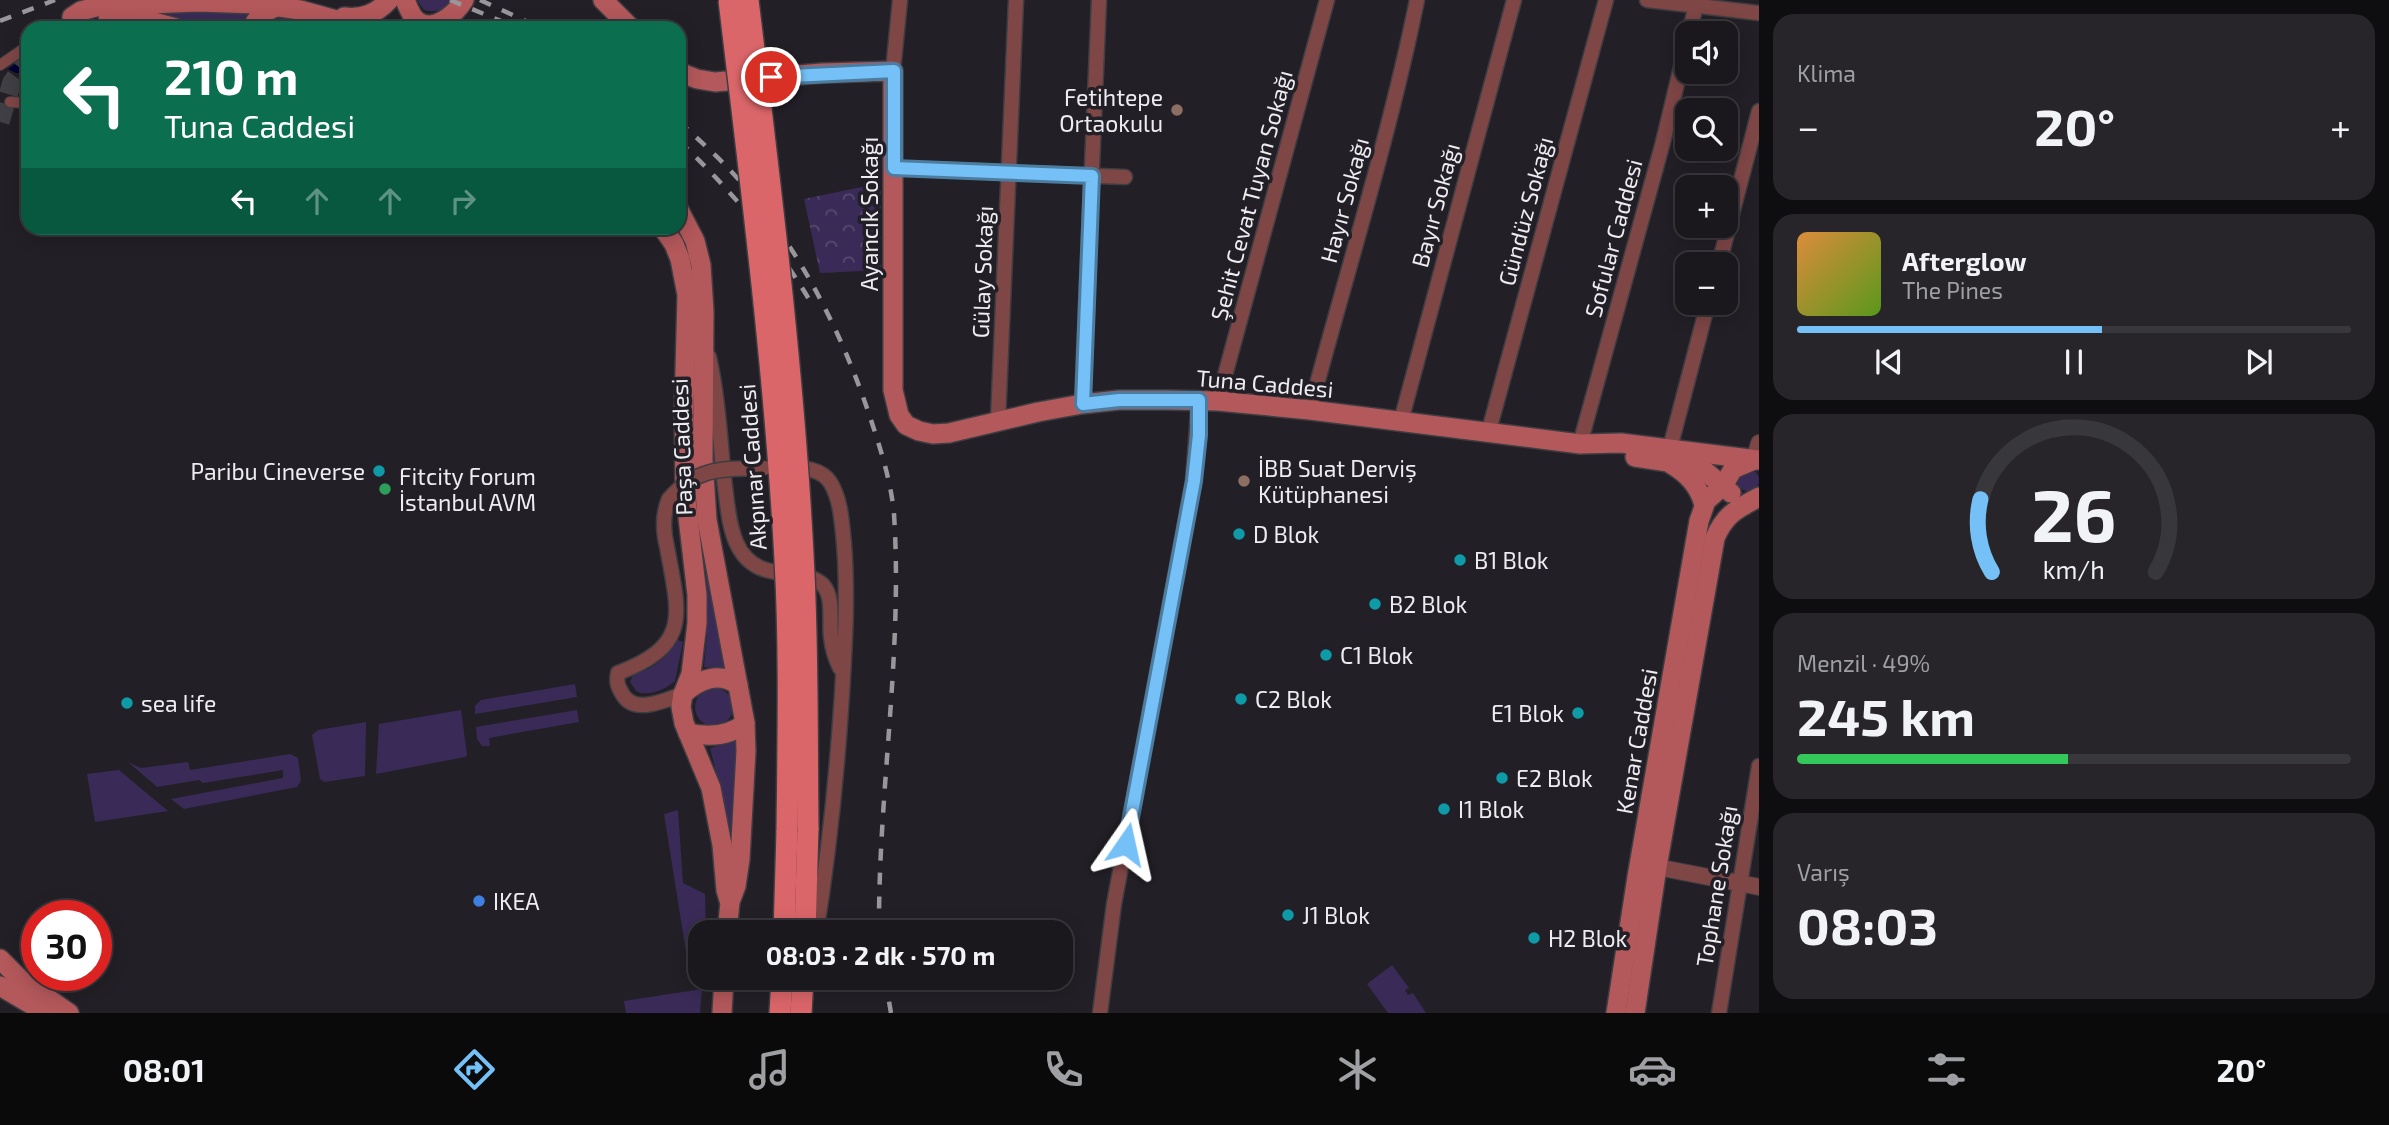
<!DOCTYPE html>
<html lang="tr">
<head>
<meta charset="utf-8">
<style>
  :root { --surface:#1a181c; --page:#272529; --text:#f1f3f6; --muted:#9fa0a3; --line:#38373b; --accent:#75c0f6 }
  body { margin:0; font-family:"Exo 2",sans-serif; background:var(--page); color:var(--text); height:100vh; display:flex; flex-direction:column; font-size:26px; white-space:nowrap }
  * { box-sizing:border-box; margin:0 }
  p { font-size:23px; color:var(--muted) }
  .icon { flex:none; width:38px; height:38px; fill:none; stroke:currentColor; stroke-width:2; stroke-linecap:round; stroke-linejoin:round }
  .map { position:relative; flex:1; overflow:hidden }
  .details { display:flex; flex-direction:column; gap:14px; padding:14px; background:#0e0d0f; width:630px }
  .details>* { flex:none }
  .guide { position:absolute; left:21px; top:21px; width:665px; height:214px; border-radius:21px; box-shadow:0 4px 18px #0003,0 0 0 2px var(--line); background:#0b6e4f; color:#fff; overflow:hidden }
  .controls { position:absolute; left:1675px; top:21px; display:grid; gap:14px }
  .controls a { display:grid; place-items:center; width:63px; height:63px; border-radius:14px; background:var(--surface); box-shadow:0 4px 18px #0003,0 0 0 2px var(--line); font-size:35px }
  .speed { position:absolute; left:21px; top:900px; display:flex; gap:14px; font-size:35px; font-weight:700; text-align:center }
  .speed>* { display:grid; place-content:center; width:91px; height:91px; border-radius:50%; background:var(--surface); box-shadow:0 4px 18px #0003,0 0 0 2px var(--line); line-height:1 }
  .speed .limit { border:10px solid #d22; background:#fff; color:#111 }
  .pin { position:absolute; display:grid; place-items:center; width:60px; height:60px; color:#fff; margin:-30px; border:4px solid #fff; border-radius:50%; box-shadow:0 2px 7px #0007 }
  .me { position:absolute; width:77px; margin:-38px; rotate:11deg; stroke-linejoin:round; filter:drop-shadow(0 0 5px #0008) }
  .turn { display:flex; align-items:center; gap:24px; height:147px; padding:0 28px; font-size:32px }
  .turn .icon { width:91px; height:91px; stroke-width:2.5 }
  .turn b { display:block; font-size:49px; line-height:60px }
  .lanes { display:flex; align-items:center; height:66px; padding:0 28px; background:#0003; justify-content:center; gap:35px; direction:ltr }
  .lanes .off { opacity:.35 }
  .big { font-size:52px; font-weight:700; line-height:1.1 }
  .details .card { flex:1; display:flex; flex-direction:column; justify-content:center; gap:10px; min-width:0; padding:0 24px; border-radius:21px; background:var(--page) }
  .details .dial { align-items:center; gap:0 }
  .dial svg { height:182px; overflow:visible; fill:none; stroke:var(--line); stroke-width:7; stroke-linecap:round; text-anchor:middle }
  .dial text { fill:var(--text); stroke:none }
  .song { display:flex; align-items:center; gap:21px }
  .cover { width:84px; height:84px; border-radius:10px; background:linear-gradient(135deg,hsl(30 70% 55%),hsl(90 70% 35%)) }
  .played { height:7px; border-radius:4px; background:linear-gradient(90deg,var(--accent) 55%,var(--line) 55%) }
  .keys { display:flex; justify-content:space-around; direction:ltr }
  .heat { display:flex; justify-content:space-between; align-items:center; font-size:38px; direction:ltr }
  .charge { height:10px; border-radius:5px; background:linear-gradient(90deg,#34c759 49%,var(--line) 0) }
  .trip { position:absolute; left:688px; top:920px; width:385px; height:70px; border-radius:21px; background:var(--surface); box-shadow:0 4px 18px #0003,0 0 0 2px var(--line); font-weight:700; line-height:70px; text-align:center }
  .tab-bar { display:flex; height:112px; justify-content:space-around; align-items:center; background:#0a0a0b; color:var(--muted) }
  .tab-bar .icon { width:49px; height:49px }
  .tab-bar .active { color:var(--accent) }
  .tab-bar b { font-size:32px; color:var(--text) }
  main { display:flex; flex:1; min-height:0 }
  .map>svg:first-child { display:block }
</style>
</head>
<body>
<main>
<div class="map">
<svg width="1759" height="1013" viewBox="0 0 1759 1013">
  <defs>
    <pattern id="park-crowns" width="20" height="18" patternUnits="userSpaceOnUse" patternTransform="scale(1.75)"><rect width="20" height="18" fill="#3a2a57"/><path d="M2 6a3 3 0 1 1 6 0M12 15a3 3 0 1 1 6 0" fill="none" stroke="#57496f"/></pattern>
    <pattern id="water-waves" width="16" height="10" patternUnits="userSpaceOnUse" patternTransform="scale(1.75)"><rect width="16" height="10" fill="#000036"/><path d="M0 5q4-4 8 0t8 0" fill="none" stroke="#262553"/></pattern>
  </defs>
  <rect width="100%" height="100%" fill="#222026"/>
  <!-- green -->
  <g fill="#3a2a57">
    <path d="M417,0h35c-5,11 -17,13 -28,10z"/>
    <polygon points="155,11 248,12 240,28 205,28"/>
    <polygon points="279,18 302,20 333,28 265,28"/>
    <circle cx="1748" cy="480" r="11"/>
    <polygon points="707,574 727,669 704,667 707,634 705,575"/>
    <path d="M678,640l5,2 -8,39c-11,9 -24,15 -38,11l-7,-10 3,-7c21,-6 33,-17 45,-35z"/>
    <polygon points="575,684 577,697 475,714 475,706 481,700"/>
    <circle cx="714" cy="707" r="19"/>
    <polygon points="461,710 467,755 465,757 376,774 379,724"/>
    <polygon points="577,710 579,722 489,738 490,746 482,746 477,739 476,727"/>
    <polygon points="366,722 365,776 324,782 320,779 312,735 318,730"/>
    <polygon points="738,740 730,852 724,804 710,748"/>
    <polygon points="290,754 298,758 301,781 297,787 184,809 171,799 283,778 283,770 203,783 199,780 157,787 128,762 141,768 188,762 190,770"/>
    <polygon points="119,770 168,811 95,822 87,774"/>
    <polygon points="678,810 683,883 705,894 706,933 700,933 700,947 686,952 664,814"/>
    <polygon points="1392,965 1409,988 1405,990 1408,995 1413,993 1426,1013 1388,1013 1367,984"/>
    <polygon points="702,989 700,1013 626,1013 624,1001"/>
  </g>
  <!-- park -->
  <polygon fill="url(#park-crowns)" points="881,183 881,270 820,273 804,199"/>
  <!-- water -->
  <polygon fill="url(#water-waves)" points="28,55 28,73 16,73 8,69"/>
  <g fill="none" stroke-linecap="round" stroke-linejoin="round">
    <!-- secondary-tunnel -->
    <polyline stroke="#403f44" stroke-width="19" stroke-dasharray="19 10" stroke-linecap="butt" points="0,122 12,82 28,60"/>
    <!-- pedestrian casing -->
    <g stroke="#3e3d42" stroke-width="12">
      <g id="pedestrian">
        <polyline points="56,28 63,25 65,28"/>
        <polyline points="0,65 28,46"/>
        <polyline points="10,102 28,103"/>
        <polyline points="26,145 28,145"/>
      </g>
    </g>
    <!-- minor casing -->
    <g stroke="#3e3d42" stroke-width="17">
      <g id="minor">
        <polyline points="1647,0 1759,13"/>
        <polyline points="1689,33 1696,6"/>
        <polyline points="893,71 900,0"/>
        <polyline points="894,168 1125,177"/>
        <polyline points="1719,264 1759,111"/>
        <path d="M709,357c9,40 11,81 15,122 3,21 4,44 12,63 20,46 66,22 87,43 11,12 6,36 8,52 1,10 4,21 9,31"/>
        <polyline points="1218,401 1327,0"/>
        <polyline points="1082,404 1099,0"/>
        <path d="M1310,410c36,-136 79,-272 107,-410"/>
        <polyline points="998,420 1016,0"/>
        <polyline points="1401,421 1514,0"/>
        <polyline points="1488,434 1606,0"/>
        <polyline points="1580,444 1663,142 1687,42"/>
        <polyline points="1670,448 1708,303"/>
        <path d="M791,468c14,0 30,1 39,14 11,17 12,42 14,62 4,50 1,100 -2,150 -5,80 -13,159 -26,239"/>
        <path d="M669,499c-7,16 -6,32 -2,48 12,67 25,98 -49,126 -2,9 0,14 5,22 12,20 43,5 60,-1"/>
        <polyline points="1100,1013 1114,904 1193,481 1199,400"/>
        <polyline points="1719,1013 1759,766"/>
      </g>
    </g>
    <!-- tertiary casing -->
    <g stroke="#3e3d42" stroke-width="18">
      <g id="tertiary">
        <polyline points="1754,460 1759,443"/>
        <polyline points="1657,867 1759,887"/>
      </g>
    </g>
    <!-- secondary casing -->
    <g stroke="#3e3d42" stroke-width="22">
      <g id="secondary">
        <path d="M405,0c3,7 6,16 11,20 17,15 40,-7 48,-20"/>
        <polyline points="603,0 631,28"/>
        <polyline points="108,16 135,17 176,28"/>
        <polyline points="72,17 81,11 99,6 198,2 259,4 300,10 365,28"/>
        <path d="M344,17c19,2 32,-3 45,-17"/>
        <path d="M253,28c3,-13 14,-17 25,-22"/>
        <polyline points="679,72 697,79 715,82 822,73 893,71 893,390 899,415 906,425 919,431 933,434 949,433 1038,412 1082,404 1119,400 1166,400 1218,401 1310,410 1580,444 1621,443 1759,460"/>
        <polyline points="679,210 695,241 701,265 704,311 703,459 707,520 745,723 746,751 740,859 736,886 730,902 727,933"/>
        <polyline points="663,228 674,244 680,259 687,295 684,409 685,491 697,595 697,623 691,674 683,694 681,707 684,723 711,788 722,845 726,890 729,900"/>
        <polyline points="1635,457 1695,466 1705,471 1731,493"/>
        <path d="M1671,464c17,10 28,22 33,41"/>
        <path d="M683,694c16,-14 35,-23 55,-9"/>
        <path d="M688,733c20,4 41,4 57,-10"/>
        <polyline points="0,959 20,979 69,1013"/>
        <polyline points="0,986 44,1012"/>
        <polyline points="722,1013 724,978"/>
        <polyline points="1616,1013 1637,877 1699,521 1706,501 1723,486 1733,469 1754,460"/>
        <path d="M1635,1013l22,-146 58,-329c10,-24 22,-29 44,-41"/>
      </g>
    </g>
    <!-- primary casing -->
    <g stroke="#3e3d42" stroke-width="24">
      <g id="primary">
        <polyline points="784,933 787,831"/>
        <polyline points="805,933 808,828"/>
        <polyline points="780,1013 782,978"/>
        <polyline points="801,1013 803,978"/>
      </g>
    </g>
    <!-- pedestrian -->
    <use href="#pedestrian" stroke="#7f4646" stroke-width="10"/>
    <!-- minor -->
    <use href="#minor" stroke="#7f4646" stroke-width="14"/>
    <!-- tertiary -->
    <use href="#tertiary" stroke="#7f4646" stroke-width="16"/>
    <!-- secondary -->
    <use href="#secondary" stroke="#b3585b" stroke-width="19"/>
    <!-- primary -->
    <use href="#primary" stroke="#db666a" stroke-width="21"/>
    <!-- rail -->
    <g stroke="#99979c" stroke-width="4.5" stroke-dasharray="12 12" stroke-linecap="butt">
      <polyline points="450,0 518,28"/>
      <polyline points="480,0 541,28"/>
      <polyline points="0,21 55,0"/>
      <path d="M679,121c16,16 34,31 50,48 64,68 109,154 139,242 11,33 23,69 26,103 9,140 -16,279 -15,419"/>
      <path d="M679,141c52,49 98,103 134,165"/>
      <polyline points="885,978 891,1013"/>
    </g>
    <!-- minor-bridge casing -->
    <g stroke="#3e3d42" stroke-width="17" stroke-linecap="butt">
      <path id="minor-bridge" d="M669,499c28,-33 56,-30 96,-31"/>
    </g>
    <!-- primary-bridge casing -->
    <g stroke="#3e3d42" stroke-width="24" stroke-linecap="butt">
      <g id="primary-bridge">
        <path d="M729,0c22,186 46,373 56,560 5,90 3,181 2,271"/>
        <path d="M748,0c23,191 47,382 56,574 4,85 3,170 4,254"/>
      </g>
    </g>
    <!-- minor-bridge -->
    <use href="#minor-bridge" stroke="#7f4646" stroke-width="14"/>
    <!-- primary-bridge -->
    <use href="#primary-bridge" stroke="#db666a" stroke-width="21"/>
  </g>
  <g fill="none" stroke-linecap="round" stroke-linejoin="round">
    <!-- route casing -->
    <g stroke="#4c7da0" stroke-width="18">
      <polyline id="route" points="771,77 894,71 894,168 1092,176 1083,404 1119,400 1199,400 1199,435 1194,481 1126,844"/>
    </g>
    <!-- route -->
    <use href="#route" stroke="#75c0f6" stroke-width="12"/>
  </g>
  <!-- markers -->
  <g fill="#8d6e63" stroke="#222026" stroke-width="2.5">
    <circle cx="1177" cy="110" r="7"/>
    <circle cx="1244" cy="481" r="7"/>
  </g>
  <g fill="#0f9aa8" stroke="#222026" stroke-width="2.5">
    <circle cx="379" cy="471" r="7"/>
    <circle cx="1239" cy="534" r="7"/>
    <circle cx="1460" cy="560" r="7"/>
    <circle cx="1375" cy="604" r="7"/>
    <circle cx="1326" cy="655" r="7"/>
    <circle cx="1241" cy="699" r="7"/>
    <circle cx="127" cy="703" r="7"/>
    <circle cx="1578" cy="713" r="7"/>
    <circle cx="1502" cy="778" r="7"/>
    <circle cx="1444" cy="809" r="7"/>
    <circle cx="1288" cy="915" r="7"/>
    <circle cx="1534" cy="938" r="7"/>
  </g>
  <circle fill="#2e9e5b" stroke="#222026" stroke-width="2.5" cx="385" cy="489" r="7"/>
  <circle fill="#3f7fe0" stroke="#222026" stroke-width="2.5" cx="479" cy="901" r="7"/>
  <g text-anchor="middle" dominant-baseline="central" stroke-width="7" stroke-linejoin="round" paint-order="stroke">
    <!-- poi labels -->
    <g font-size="23" fill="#edecf0" stroke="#222026" text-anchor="start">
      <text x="1163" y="97" text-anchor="end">Fetihtepe<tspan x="1163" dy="26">Ortaokulu</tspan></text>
      <text x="1258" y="468">İBB Suat Derviş<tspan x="1258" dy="26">Kütüphanesi</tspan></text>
      <text x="365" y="471" text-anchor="end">Paribu Cineverse</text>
      <text x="399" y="476">Fitcity Forum<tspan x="399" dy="26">İstanbul AVM</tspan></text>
      <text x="1253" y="534">D Blok</text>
      <text x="1474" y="560">B1 Blok</text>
      <text x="1389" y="604">B2 Blok</text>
      <text x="1340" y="655">C1 Blok</text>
      <text x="1255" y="699">C2 Blok</text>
      <text x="141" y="703">sea life</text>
      <text x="1564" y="713" text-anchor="end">E1 Blok</text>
      <text x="1516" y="778">E2 Blok</text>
      <text x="1458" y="809">I1 Blok</text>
      <text x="493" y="901">IKEA</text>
      <text x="1302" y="915">J1 Blok</text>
      <text x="1548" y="938">H2 Blok</text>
    </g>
    <!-- street labels -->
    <g font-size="23" fill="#edecf0" stroke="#222026">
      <text transform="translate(1251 195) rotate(-75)">Şehit Cevat Tuyan Sokağı</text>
      <text transform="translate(1344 200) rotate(-75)">Hayır Sokağı</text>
      <text transform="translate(1435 205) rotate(-75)">Bayır Sokağı</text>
      <text transform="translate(1525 211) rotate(-75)">Gündüz Sokağı</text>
      <text transform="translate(869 214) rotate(-90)">Ayancık Sokağı</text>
      <text transform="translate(1613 238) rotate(-75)">Sofular Caddesi</text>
      <text transform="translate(982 272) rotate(-88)">Gülay Sokağı</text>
      <text transform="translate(1265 383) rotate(5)">Tuna Caddesi</text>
      <text transform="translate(681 447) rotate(-92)">Paşa Caddesi</text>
      <text transform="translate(752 467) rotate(-94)">Akpınar Caddesi</text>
      <text transform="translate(1636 741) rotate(-80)">Kenar Caddesi</text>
      <text transform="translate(1716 886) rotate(-81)">Tophane Sokağı</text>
    </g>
  </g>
</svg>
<div class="controls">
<a><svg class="icon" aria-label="sound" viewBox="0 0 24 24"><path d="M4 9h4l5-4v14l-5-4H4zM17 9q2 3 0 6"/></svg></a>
<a><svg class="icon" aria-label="search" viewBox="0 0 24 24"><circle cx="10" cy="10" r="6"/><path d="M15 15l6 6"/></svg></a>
<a>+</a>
<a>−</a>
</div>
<div class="speed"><div class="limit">30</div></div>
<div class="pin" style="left:771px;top:77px;background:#d93025"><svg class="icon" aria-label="arrive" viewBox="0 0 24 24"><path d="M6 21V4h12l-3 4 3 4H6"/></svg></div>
<svg class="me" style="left:1126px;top:844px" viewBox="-20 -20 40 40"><path d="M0-17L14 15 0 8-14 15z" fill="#75c0f6" stroke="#fff" stroke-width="4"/></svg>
<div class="trip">08:03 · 2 dk · 570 m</div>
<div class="guide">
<div class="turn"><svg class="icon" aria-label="left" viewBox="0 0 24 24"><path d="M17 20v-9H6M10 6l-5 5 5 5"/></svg><div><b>210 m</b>Tuna Caddesi</div></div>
<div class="lanes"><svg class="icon" aria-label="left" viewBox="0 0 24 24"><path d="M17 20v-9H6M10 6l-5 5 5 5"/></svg><svg class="icon off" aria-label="ahead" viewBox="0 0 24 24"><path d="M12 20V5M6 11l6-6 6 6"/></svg><svg class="icon off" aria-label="ahead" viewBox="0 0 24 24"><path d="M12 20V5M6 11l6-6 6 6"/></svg><svg class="icon off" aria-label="right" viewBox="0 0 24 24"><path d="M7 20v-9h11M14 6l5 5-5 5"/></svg></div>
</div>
</div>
<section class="details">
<div class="card"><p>Klima</p>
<div class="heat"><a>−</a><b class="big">20°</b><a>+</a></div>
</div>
<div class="card">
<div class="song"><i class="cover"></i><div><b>Afterglow</b><p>The Pines</p></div></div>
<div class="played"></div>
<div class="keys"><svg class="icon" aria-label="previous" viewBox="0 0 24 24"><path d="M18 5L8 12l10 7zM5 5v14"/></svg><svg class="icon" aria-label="pause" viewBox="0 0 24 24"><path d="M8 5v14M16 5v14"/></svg><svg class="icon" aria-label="next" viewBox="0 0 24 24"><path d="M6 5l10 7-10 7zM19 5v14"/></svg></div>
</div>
<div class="card dial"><svg viewBox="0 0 100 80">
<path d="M14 69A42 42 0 1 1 86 69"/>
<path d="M14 69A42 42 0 0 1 9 37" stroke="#75c0f6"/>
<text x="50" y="56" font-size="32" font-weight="700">26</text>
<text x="50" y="72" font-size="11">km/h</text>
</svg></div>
<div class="card"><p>Menzil · 49%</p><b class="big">245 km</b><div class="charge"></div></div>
<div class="card"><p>Varış</p><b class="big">08:03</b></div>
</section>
</main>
<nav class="tab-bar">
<b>08:01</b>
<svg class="icon active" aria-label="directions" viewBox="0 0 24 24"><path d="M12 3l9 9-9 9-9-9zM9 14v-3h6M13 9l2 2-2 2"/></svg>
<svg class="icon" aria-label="music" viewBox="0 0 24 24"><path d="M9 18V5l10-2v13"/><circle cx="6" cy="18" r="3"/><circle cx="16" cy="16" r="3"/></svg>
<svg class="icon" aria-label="phone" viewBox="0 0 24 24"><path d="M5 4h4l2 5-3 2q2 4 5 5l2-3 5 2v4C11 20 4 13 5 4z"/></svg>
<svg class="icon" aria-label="climate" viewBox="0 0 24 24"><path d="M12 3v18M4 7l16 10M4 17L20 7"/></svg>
<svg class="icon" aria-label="car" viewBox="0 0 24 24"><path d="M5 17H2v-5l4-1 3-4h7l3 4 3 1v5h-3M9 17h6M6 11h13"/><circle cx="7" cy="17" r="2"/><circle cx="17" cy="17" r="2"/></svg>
<svg class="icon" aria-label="filters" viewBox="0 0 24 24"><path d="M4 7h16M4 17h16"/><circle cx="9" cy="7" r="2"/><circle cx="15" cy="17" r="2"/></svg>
<b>20°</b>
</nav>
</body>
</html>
